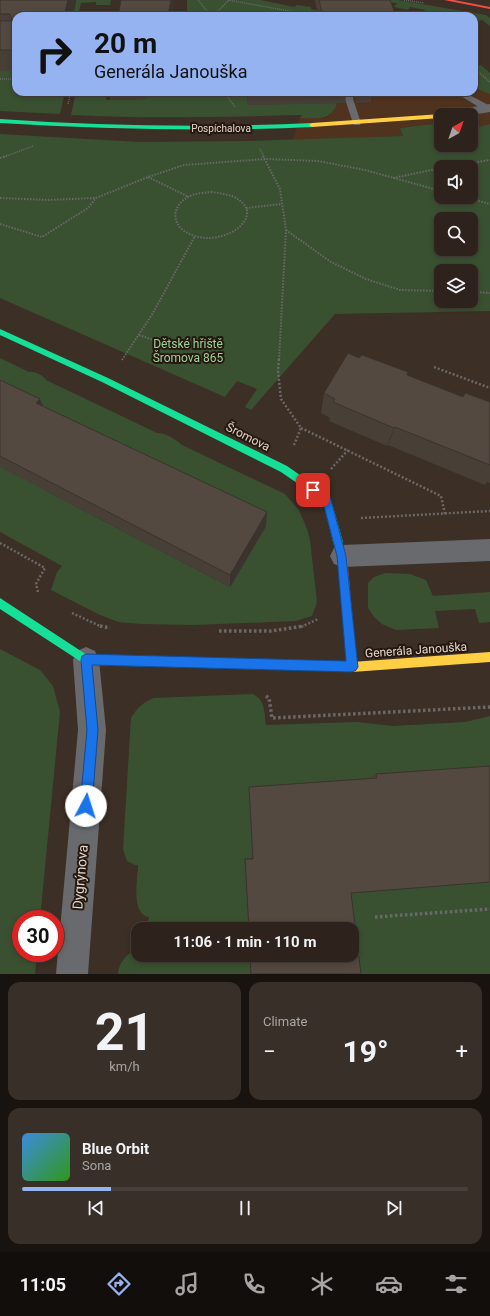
<!DOCTYPE html>
<html lang="en">
<head>
<meta charset="utf-8">
<style>
  :root { --surface:#2d231c; --page:#392f29; --text:#f1f3f6; --muted:#a7a4a3; --line:#48403b; --accent:#95b2f1 }
  body { margin:0; font-family:Roboto,sans-serif; background:var(--page); color:var(--text); height:100vh; display:flex; flex-direction:column; font-size:15px; white-space:nowrap }
  * { box-sizing:border-box; margin:0 }
  p { font-size:13px; color:var(--muted) }
  .icon { flex:none; width:22px; height:22px; fill:none; stroke:currentColor; stroke-width:2; stroke-linecap:round; stroke-linejoin:round }
  .map { position:relative; height:974px; overflow:hidden }
  .sheet { display:flex; flex-direction:column; gap:8px; padding:8px; background:#19130f; flex:1 }
  .sheet>* { flex:none }
  .top-card { position:absolute; left:12px; top:12px; width:466px; height:84px; border-radius:12px; box-shadow:0 2px 6px #0003,0 0 0 1px var(--line); background:#95b2f1; color:#111; overflow:hidden }
  .needle { width:26px; rotate:40deg }
  .fabs { position:absolute; left:434px; top:108px; display:grid; gap:8px }
  .fabs a { display:grid; place-items:center; width:44px; height:44px; border-radius:8px; background:var(--surface); box-shadow:0 2px 6px #0003,0 0 0 1px var(--line); font-size:20px }
  .speed { position:absolute; left:12px; top:910px; display:flex; gap:8px; font-size:20px; font-weight:700; text-align:center }
  .speed>* { display:grid; place-content:center; width:52px; height:52px; border-radius:50%; background:var(--surface); box-shadow:0 2px 6px #0003,0 0 0 1px var(--line); line-height:1 }
  .speed .limit { border:6px solid #d22; background:#fff; color:#111 }
  .pin { position:absolute; display:grid; place-items:center; width:34px; height:34px; color:#fff; margin:-17px; border-radius:8px; box-shadow:0 2px 6px #0006 }
  .me { position:absolute; width:44px; margin:-22px; rotate:5deg; stroke-linejoin:round; filter:drop-shadow(0 0 3px #0008) }
  .turn { display:flex; align-items:center; gap:14px; height:84px; padding:0 16px; font-size:18px }
  .turn .icon { width:52px; height:52px; stroke-width:2.5 }
  .turn b { display:block; font-size:28px; line-height:34px }
  .big { font-size:30px; font-weight:700; line-height:1.1 }
  .sheet .tile { flex:1; display:flex; flex-direction:column; justify-content:center; gap:6px; min-width:0; padding:0 14px; border-radius:12px; background:var(--page) }
  .sheet .dial { align-items:center; gap:0 }
  .dial b { font-size:52px; line-height:1 }
  .song { display:flex; align-items:center; gap:12px }
  .cover { width:48px; height:48px; border-radius:6px; background:linear-gradient(135deg,hsl(210 70% 55%),hsl(110 70% 35%)) }
  .played { height:4px; border-radius:2px; background:linear-gradient(90deg,var(--accent) 20%,var(--line) 20%) }
  .keys { display:flex; justify-content:space-around; direction:ltr }
  .heat { display:flex; justify-content:space-between; align-items:center; font-size:22px; direction:ltr }
  .sheet .tiles { flex:1; display:grid; gap:8px; grid-template-columns:1fr 1fr }
  .tile:last-child { grid-column:span 2 }
  .trip { position:absolute; left:131px; top:922px; width:228px; height:40px; border-radius:12px; background:var(--surface); box-shadow:0 2px 6px #0003,0 0 0 1px var(--line); font-weight:700; line-height:40px; text-align:center }
  .menu { display:flex; height:64px; justify-content:space-around; align-items:center; background:#120e0b; color:var(--muted) }
  .menu .icon { width:28px; height:28px }
  .menu .active { color:var(--accent) }
  .menu b { font-size:18px; color:var(--text) }
  .map>svg:first-child { display:block }
</style>
</head>
<body>
<div class="map">
<svg width="490" height="974" viewBox="0 0 490 974">
  <rect width="100%" height="100%" fill="#3c2f25"/>
  <!-- built -->
  <polygon fill="#50331e" points="474,88 490,94 490,124 478,127 471,119 471,115 441,115 441,123 400,128 403,136 293,140 300,118 326,118 335,110 248,105 246,92 474,92"/>
  <!-- green -->
  <g fill="#395131" fill-rule="evenodd">
    <polygon points="44,0 111,0 110,5 96,5 96,2 81,3 78,16 16,16 0,14"/>
    <polygon points="187,0 261,0 294,7 297,5 311,7 311,9 343,16 171,16 171,14 187,13"/>
    <polygon points="359,0 398,0 486,15 490,18 490,26 482,20 474,22 474,16 422,16 425,10 410,7 408,10 394,7 397,3"/>
    <polygon points="481,65 490,73 490,94 474,88 474,66"/>
    <polygon points="0,71 16,71 16,92 65,92 60,114 0,111"/>
    <path d="M76,92h31l-1,8 40,-1 1,-7h99l2,13 89,-2c-6,19 -20,15 -37,15l2,-3c-77,2 -154,4 -231,0z"/>
    <path d="M471,119l7,8 12,-3v187l-155,3 -84,96 -6,-3 12,-18 -20,-8 -12,16 -225,-99v-164l140,8 107,-1 156,-5 -3,-8 41,-5v22h30zM441,167h30v30h-30zM441,219h30v30h-30zM441,271h30v30h-30z"/>
    <path d="M0,358l29,14c5,-1 14,3 17,8l111,53c9,0 18,6 25,12l103,49 14,16 8,19 3,11 7,62 -5,14 -16,5 -103,4 -52,-1 -23,-2 -20,-8 -47,-24 6,-18 5,-6 -62,-34v-71l1,6 23,12 4,-4 18,16 184,96 36,-61 -266,-133z"/>
    <polygon points="385,573 410,574 426,580 433,596 490,592 490,622 479,623 475,609 435,611 439,628 396,630 382,624 374,617 368,608 368,583 374,577"/>
    <polygon points="0,649 40,670 53,686 60,712 40,919 21,919 21,953 37,953 35,974 0,974"/>
    <path d="M253,694c13,7 11,19 13,31l91,-3 36,4 72,-4 25,-6v54l-121,12 -120,9 4,67 -8,1 4,70h-103l3,-12c-19,-3 -11,-38 -11,-52h-3l-8,-4 -4,-12 8,-131c6,-10 12,-16 23,-20z"/>
    <polygon points="490,879 490,974 355,974 352,953 352,929 343,880"/>
    <path d="M138,949v6h112l1,19h-133c1,-12 9,-21 20,-25z"/>
  </g>
  <g fill="none" stroke-linecap="round" stroke-linejoin="round">
    <!-- path-far3 -->
    <g stroke="#6b6868" stroke-width="1.5" stroke-dasharray="1 1" stroke-linecap="butt">
      <polyline points="198,0 211,16"/>
      <polyline points="228,0 317,16"/>
      <polyline points="404,0 424,3"/>
      <polyline points="213,16 229,0"/>
      <polyline points="474,68 490,82"/>
      <polyline points="0,79 16,79"/>
      <polyline points="224,92 235,107"/>
      <polyline points="68,104 71,92"/>
      <polyline points="260,149 264,157"/>
      <polyline points="4,157 33,146"/>
    </g>
    <!-- path-far2 -->
    <g stroke="#6b6868" stroke-width="2" stroke-dasharray="1.5 1.5" stroke-linecap="butt">
      <polyline points="263,156 280,189 286,230 279,360"/>
      <polyline points="0,158 7,156"/>
      <polyline points="445,167 490,160"/>
      <polyline points="148,177 189,197"/>
      <polyline points="393,178 441,168"/>
      <path d="M211,192c7,1 15,2 21,4 43,19 -16,59 -49,34 -14,-11 -7,-28 7,-34 6,-3 14,-3 21,-4z"/>
      <polyline points="464,197 490,204"/>
      <polyline points="0,198 48,200 95,198"/>
      <polyline points="246,208 282,204"/>
      <polyline points="0,224 42,237 88,208 96,198 148,177 184,165 266,159 318,161 365,170 441,191"/>
      <polyline points="286,230 331,262 366,279 400,290 441,291"/>
      <polyline points="471,292 490,293"/>
      <polyline points="139,335 167,345"/>
      <polyline points="122,360 153,313 195,236"/>
    </g>
    <!-- path-far1 -->
    <g stroke="#6b6868" stroke-width="2.5" stroke-dasharray="2 2" stroke-linecap="butt">
      <polyline points="279,359 278,371 281,399 301,428 294,445"/>
      <polyline points="434,367 490,388"/>
      <polyline points="301,428 441,496 445,514"/>
      <polyline points="331,469 348,450"/>
      <polyline points="361,518 490,511"/>
      <polyline points="0,543 45,568 36,584 38,592"/>
      <polyline points="72,613 102,627"/>
      <polyline points="301,627 318,619"/>
    </g>
    <!-- path -->
    <g stroke="#6b6868" stroke-width="3.5" stroke-dasharray="2.5 2.5" stroke-linecap="butt">
      <polyline points="100,626 110,628"/>
      <polyline points="219,631 271,631 304,626"/>
      <polyline points="266,696 269,698 272,718 490,707"/>
      <polyline points="375,917 490,909"/>
    </g>
    <!-- lane -->
    <g fill="#696a6e" fill-rule="evenodd">
      <polygon points="346,92 354,92 353,99 361,123 360,125 354,125 353,123 345,99"/>
      <polygon points="454,92 464,92 490,106 490,110 484,110"/>
    </g>
    <!-- street -->
    <g fill="#696a6e" fill-rule="evenodd">
      <polygon points="490,104 490,112 471,115 443,115 445,112 450,111"/>
      <polygon points="490,539 490,561 342,567 334,564 330,556 334,548 342,545"/>
      <polygon points="86,647 95,651 99,660 106,730 88,974 56,974 78,730 73,660 77,651"/>
    </g>
    <!-- fast -->
    <g fill="#16e098" fill-rule="evenodd">
      <path d="M0,119c104,7 208,9 312,4l3,2 -3,2c-104,5 -208,2 -312,-4z"/>
      <polygon points="0,329 108,378 287,466 330,496 343,542 341,545 338,546 335,545 333,542 323,501 281,472 102,382 0,335"/>
      <polygon points="0,598 87,655 330,661 334,662 335,666 334,670 330,671 86,665 0,609"/>
    </g>
    <!-- slow -->
    <g fill="#ffcf43" fill-rule="evenodd">
      <polygon points="441,114 443,115 441,115 441,118 312,127 309,125 312,123"/>
      <polygon points="490,652 490,662 352,672 330,671 326,670 325,666 326,662 330,661 352,662"/>
    </g>
    <!-- jam -->
    <g fill="#f24e42" fill-rule="evenodd">
      <polygon points="444,0 454,0 490,7 490,9"/>
      <polygon points="338,538 341,539 347,556 357,667 356,671 352,672 348,671 347,667 337,556 333,542 335,539"/>
    </g>
  </g>
  <!-- wall -->
  <g fill="#483f37">
    <polygon points="0,0 76,0 76,3 16,16 16,71 0,71"/>
    <polygon points="315,0 390,0 396,16 318,16"/>
    <polygon points="109,92 147,92 146,99 110,100"/>
    <polygon points="246,92 346,92 345,103 248,105"/>
    <polygon points="355,92 377,92 371,102 356,103"/>
    <polygon points="359,358 407,375 463,397 490,402 490,483 487,482 485,485 388,445 387,446 329,421 330,418 321,413 324,393"/>
    <polygon points="0,380 43,406 266,526 230,587 0,467"/>
    <polygon points="376,774 490,882 245,859 253,859 249,787 368,779 368,778"/>
  </g>
  <!-- shaded-wall -->
  <g fill="#3b332d">
    <polygon points="68,0 76,0 76,3 73,16 64,16"/>
    <polygon points="171,0 175,0 173,16 168,16"/>
    <polygon points="373,92 377,92 371,102"/>
    <polygon points="40,399 47,415 36,403"/>
    <polygon points="395,427 388,445 387,446 394,428"/>
    <polygon points="267,512 266,526 230,587 230,575"/>
  </g>
  <!-- building -->
  <g fill="#544940" stroke="#3b332d">
    <polygon points="0,0 68,0 64,16 16,16 16,50 0,50 0,21 10,21 12,20 10,14 0,14"/>
    <polygon points="121,0 171,0 168,16 118,16"/>
    <polygon points="319,0 390,0 396,16 323,16"/>
    <polygon points="348,353 359,358 362,355 408,372 407,375 463,397 465,393 490,402 490,465 395,427 394,428 333,402 335,399 324,393"/>
    <polygon points="0,380 40,399 36,403 267,512 230,575 0,456"/>
    <polygon points="490,766 490,882 351,893 361,974 251,974 250,955 352,955 352,929 249,929 245,859 253,859 249,787 377,778 376,774"/>
  </g>
  <!-- route -->
  <polygon fill="#1a73e8" stroke="#114b97" points="313,486 330,497 331,500 346,556 358,667 356,670 352,672 92,665 98,730 92,806 90,810 86,812 82,810 80,806 87,730 81,660 82,656 86,654 346,661 337,556 323,502 310,493 309,490 310,487"/>
  <g text-anchor="middle" dominant-baseline="central" stroke-width="4" stroke-linejoin="round" paint-order="stroke">
    <!-- far-street labels -->
    <g font-size="10" fill="#e3d3c8" stroke="#241911">
      <text x="221" y="128">Pospíchalova</text>
    </g>
    <!-- park labels -->
    <g font-size="12" fill="#a0d197" stroke="#241911">
      <text x="188" y="344">Dětské hřiště<tspan x="188" dy="14">Šromova 865</tspan></text>
    </g>
    <!-- street labels -->
    <g font-size="12" fill="#e3d3c8" stroke="#241911">
      <text transform="translate(248 437) rotate(27)">Šromova</text>
      <text transform="translate(416 650) rotate(-4)">Generála Janouška</text>
    </g>
    <!-- near-street labels -->
    <g font-size="14" fill="#e3d3c8" stroke="#241911">
      <text transform="translate(80 877) rotate(-85)">Dygrýnova</text>
    </g>
  </g>
</svg>
<div class="fabs">
<a><svg class="needle" viewBox="-14 -14 28 28"><path d="M0-13l5 13h-10z" fill="#e53935"/><path d="M0 13l5-13h-10z" fill="#a7a4a3"/></svg></a>
<a><svg class="icon" aria-label="sound" viewBox="0 0 24 24"><path d="M4 9h4l5-4v14l-5-4H4zM17 9q2 3 0 6"/></svg></a>
<a><svg class="icon" aria-label="search" viewBox="0 0 24 24"><circle cx="10" cy="10" r="6"/><path d="M15 15l6 6"/></svg></a>
<a><svg class="icon" aria-label="layers" viewBox="0 0 24 24"><path d="M12 4l9 5-9 5-9-5zM3 14l9 5 9-5"/></svg></a>
</div>
<div class="speed"><div class="limit">30</div></div>
<div class="pin" style="left:313px;top:490px;background:#d93025"><svg class="icon" aria-label="arrive" viewBox="0 0 24 24"><path d="M6 21V4h12l-3 4 3 4H6"/></svg></div>
<svg class="me" style="left:86px;top:806px" viewBox="-20 -20 40 40"><circle r="19" fill="#fff"/><path d="M0-13L10 11 0 6-10 11z" fill="#1a73e8"/></svg>
<div class="trip">11:06 · 1 min · 110 m</div>
<div class="top-card">
<div class="turn"><svg class="icon" aria-label="right" viewBox="0 0 24 24"><path d="M7 20v-9h11M14 6l5 5-5 5"/></svg><div><b>20 m</b>Generála Janouška</div></div>
</div>
</div>
<section class="sheet">
<div class="tiles">
<div class="tile dial"><b>21</b><p>km/h</p></div>
<div class="tile"><p>Climate</p>
<div class="heat"><a>−</a><b class="big">19°</b><a>+</a></div>
</div>
<div class="tile">
<div class="song"><i class="cover"></i><div><b>Blue Orbit</b><p>Sona</p></div></div>
<div class="played"></div>
<div class="keys"><svg class="icon" aria-label="previous" viewBox="0 0 24 24"><path d="M18 5L8 12l10 7zM5 5v14"/></svg><svg class="icon" aria-label="pause" viewBox="0 0 24 24"><path d="M8 5v14M16 5v14"/></svg><svg class="icon" aria-label="next" viewBox="0 0 24 24"><path d="M6 5l10 7-10 7zM19 5v14"/></svg></div>
</div>
</div>
</section>
<nav class="menu">
<b>11:05</b>
<svg class="icon active" aria-label="directions" viewBox="0 0 24 24"><path d="M12 3l9 9-9 9-9-9zM9 14v-3h6M13 9l2 2-2 2"/></svg>
<svg class="icon" aria-label="music" viewBox="0 0 24 24"><path d="M9 18V5l10-2v13"/><circle cx="6" cy="18" r="3"/><circle cx="16" cy="16" r="3"/></svg>
<svg class="icon" aria-label="phone" viewBox="0 0 24 24"><path d="M5 4h4l2 5-3 2q2 4 5 5l2-3 5 2v4C11 20 4 13 5 4z"/></svg>
<svg class="icon" aria-label="climate" viewBox="0 0 24 24"><path d="M12 3v18M4 7l16 10M4 17L20 7"/></svg>
<svg class="icon" aria-label="car" viewBox="0 0 24 24"><path d="M5 17H2v-5l4-1 3-4h7l3 4 3 1v5h-3M9 17h6M6 11h13"/><circle cx="7" cy="17" r="2"/><circle cx="17" cy="17" r="2"/></svg>
<svg class="icon" aria-label="filters" viewBox="0 0 24 24"><path d="M4 7h16M4 17h16"/><circle cx="9" cy="7" r="2"/><circle cx="15" cy="17" r="2"/></svg>
</nav>
</body>
</html>
